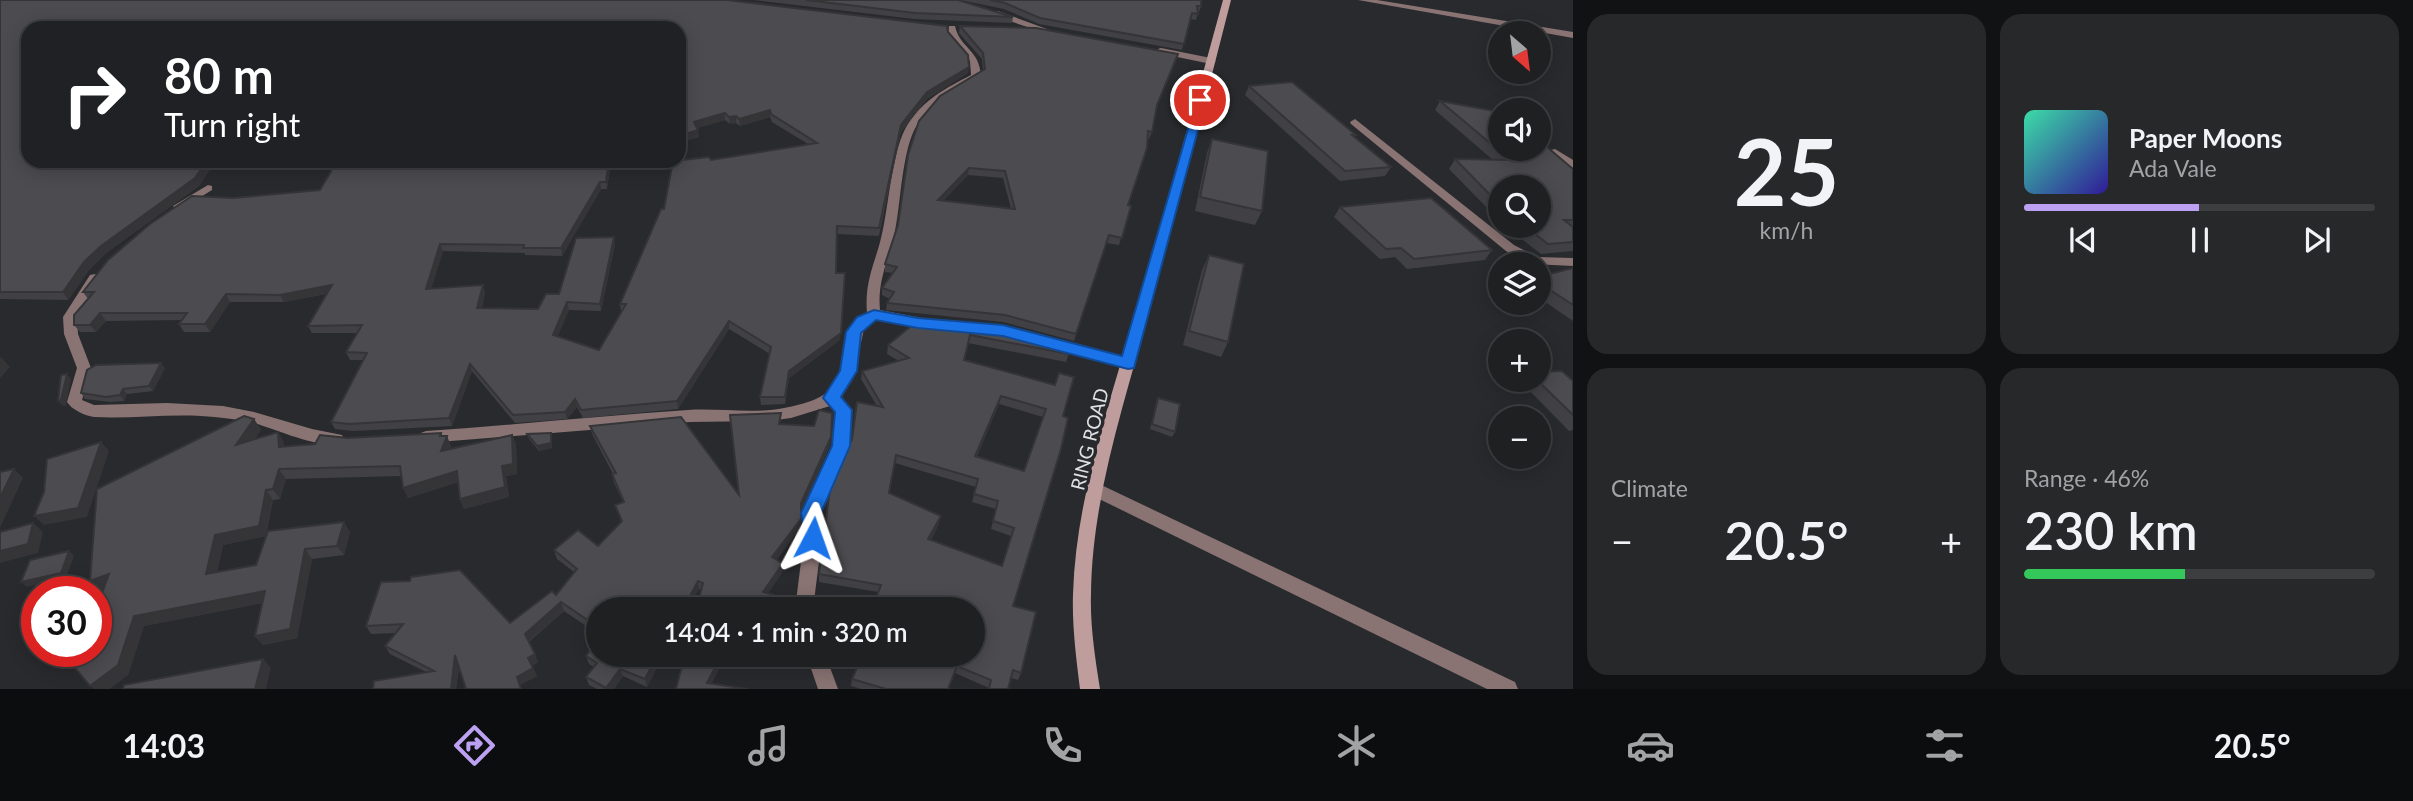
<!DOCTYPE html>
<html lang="en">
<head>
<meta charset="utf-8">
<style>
  :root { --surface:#1e2022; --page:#26282a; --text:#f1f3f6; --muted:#a1a3a5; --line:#3c3e40; --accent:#bca0f2 }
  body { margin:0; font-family:Lato,sans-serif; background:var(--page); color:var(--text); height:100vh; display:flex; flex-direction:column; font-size:26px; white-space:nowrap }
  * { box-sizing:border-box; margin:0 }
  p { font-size:23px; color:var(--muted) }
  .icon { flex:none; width:38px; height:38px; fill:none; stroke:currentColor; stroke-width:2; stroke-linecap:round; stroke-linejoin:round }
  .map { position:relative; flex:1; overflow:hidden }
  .sheet { display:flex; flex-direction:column; gap:14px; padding:14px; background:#101213; width:840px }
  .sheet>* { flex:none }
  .guide { position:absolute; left:21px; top:21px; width:665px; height:147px; border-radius:21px; box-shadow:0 4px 18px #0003,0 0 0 2px var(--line); background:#202124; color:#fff; overflow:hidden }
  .needle { width:46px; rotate:152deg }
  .fabs { position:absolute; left:1488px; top:21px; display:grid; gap:14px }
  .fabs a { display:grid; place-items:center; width:63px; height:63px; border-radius:50%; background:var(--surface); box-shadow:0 4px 18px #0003,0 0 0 2px var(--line); font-size:35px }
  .speed { position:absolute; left:21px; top:576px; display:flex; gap:14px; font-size:35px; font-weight:700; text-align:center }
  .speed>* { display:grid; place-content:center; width:91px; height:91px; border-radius:50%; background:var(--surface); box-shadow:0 4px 18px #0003,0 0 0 2px var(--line); line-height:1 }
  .speed .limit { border:10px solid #d22; background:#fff; color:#111 }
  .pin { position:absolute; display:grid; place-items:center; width:60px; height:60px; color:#fff; margin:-30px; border:4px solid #fff; border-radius:50%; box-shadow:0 2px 7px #0007 }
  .me { position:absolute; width:77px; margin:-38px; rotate:4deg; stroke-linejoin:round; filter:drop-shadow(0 0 5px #0008) }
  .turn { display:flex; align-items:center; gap:24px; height:147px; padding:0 28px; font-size:32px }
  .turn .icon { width:91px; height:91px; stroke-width:2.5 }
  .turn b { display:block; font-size:49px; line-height:60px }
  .big { font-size:52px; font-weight:600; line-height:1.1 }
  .sheet .card { flex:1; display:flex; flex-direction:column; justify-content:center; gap:10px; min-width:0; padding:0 24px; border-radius:21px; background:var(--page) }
  .sheet .dial { align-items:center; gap:0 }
  .dial b { font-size:91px; line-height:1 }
  .song { display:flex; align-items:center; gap:21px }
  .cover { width:84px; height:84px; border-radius:10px; background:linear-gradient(135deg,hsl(160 70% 55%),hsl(250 70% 35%)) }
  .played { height:7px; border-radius:4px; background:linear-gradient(90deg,var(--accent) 50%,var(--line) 50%) }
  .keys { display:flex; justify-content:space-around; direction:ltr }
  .heat { display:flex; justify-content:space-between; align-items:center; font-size:38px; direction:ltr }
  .charge { height:10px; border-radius:5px; background:linear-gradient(90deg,#34c759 46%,var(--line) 0) }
  .sheet .tiles { flex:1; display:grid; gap:14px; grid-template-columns:repeat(2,1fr) }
  .trip { position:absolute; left:586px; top:597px; width:399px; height:70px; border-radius:35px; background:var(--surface); box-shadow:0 4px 18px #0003,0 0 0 2px var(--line); font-weight:600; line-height:70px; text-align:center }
  .menu { display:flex; height:112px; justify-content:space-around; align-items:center; background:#0c0d0e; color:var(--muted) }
  .menu .icon { width:49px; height:49px }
  .menu .active { color:var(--accent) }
  .menu b { font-size:32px; color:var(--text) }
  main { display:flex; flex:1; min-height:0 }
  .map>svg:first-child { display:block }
</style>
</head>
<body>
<main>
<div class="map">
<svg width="1573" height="689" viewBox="0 0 1573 689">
  <rect width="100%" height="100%" fill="#282a2d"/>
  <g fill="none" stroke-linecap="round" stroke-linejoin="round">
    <!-- minor -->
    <g fill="#897373" fill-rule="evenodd">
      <polygon points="1358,0 1377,0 1573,32 1573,38"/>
      <polygon points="992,11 998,11 1055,32 1048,34 992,15"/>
      <path d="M949,26h6c5,23 24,22 26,50 -23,20 -44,19 -64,49 -15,24 -16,77 -22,106 -6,28 -18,50 -15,79l52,10 7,5 -7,5c-21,-4 -52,-21 -68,-1l-11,50 -12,19 10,12 -2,36 -30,67 3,25 -9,71h-18l9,-71 -1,-25 30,-67 2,-35 -5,-5 -39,12 -22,3 -79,1 -264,21 -5,-2 -3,-4 3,-4 5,-2c87,-6 174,-15 262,-21 31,-2 65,4 96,-2 20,-4 44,-9 54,-29 6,-22 5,-56 29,-66 -3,-35 10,-52 16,-84 6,-28 10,-83 25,-105 16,-25 38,-36 63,-49l-1,-14 -22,-26z"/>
      <polygon points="1161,48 1211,58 1216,61 1211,64 1158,53 1158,49"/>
      <polygon points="1355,119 1514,245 1537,257 1573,258 1573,266 1532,264 1506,251 1351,124 1350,122"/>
      <polygon points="1555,149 1573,160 1573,168 1551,154 1551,150"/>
      <polygon points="208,185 212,186 212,190 183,208 175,208 173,206"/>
      <path d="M95,274l6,4 -24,39 1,17 13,34 -9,32 12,5 73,-2 56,3 31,6 58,17 30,6 2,4 -2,4c-22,7 -66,-14 -88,-20 -17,-4 -35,-6 -53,-7 -36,-2 -72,3 -107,1 -9,-1 -23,-8 -27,-15l10,-34 -13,-34 -1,-17 27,-42z"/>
      <polygon points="1008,326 1133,360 1135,364 1128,369 1003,334 1001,331"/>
      <polygon points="1095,482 1515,682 1518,689 1487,689 1089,494 1087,489 1089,484"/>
      <polygon points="806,654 825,654 838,689 818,689"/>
    </g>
    <!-- secondary -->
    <path fill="#bf9d9d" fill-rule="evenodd" d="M1223,0h8c-26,103 -54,206 -81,308 -25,94 -58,188 -59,286 -1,32 4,63 9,95h-20c-4,-32 -8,-63 -7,-95 3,-97 37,-191 63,-283 29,-104 59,-207 87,-311z"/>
  </g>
  <!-- wall -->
  <g fill="#414145" fill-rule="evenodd">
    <polygon points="0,0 948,32 968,73 927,99 901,132 879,236 837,234 836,273 840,340 789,378 785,404 761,405 760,397 770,354 729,329 678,409 583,418 577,407 567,419 515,423 472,371 452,426 353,431 335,429 331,422 363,360 350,360 346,352 358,333 312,333 308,326 326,294 284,302 230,302 210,332 184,332 179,324 182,320 106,321 96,332 80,332 74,325 88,299 83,292 233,198 320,190 337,161 611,161 607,189 601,189 562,256 525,255 525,253 443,251 431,289 485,293 482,308 538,309 559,294 615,244 601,311 569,310 557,337 599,350 621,312 620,304 664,209 711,160 808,144 772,122 770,117 740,126 736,123 730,124 725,120 697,128 699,137 679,143 679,28 28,28 28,161 281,161 278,165 210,169 199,186 106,253 89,270 68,300 0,299"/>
    <polygon points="754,0 958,0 1013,17 1012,23 914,19"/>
    <polygon points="960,0 1201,0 1201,6 1199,12 1198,12 1196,20 1190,19 1182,50 1039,24 1004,9"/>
    <path d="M960,26l197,82 -5,24 -3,7h-1l-20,66 3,1 -12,39 -13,-2 -32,98 -71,-19 -117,-12 1,-7 3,-4 -8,-4v-7l11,-15 -8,-1v-8l98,-194 -1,-11 -23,-26zM968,175l35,3 8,31 -68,-8z"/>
    <polygon points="1249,86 1356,135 1355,138 1391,167 1385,176 1340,181 1245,95"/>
    <polygon points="1440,101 1500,149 1573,169 1573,251 1541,254 1505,226 1538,226 1500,187 1500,221 1449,169 1455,159 1493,160 1435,110"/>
    <polygon points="1212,139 1262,211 1255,225 1195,211 1207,153"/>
    <polygon points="1340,207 1492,250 1485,260 1407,269 1395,257 1380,259 1334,217"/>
    <polygon points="1209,255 1228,342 1221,357 1183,345 1202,270"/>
    <polygon points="1573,268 1573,321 1538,297 1538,277"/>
    <path d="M916,322l155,25 -5,15 -98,-19 -4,17 99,56 -50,190 8,67 -3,7 -7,-2 -3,11h-20l1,-1 -34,-15 -6,16h-88l-10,-3 1,-7 121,-70h-100l5,-17 -59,-10v-8l58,-168 -16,-27 1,-8 37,-10 -12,-7 1,-9zM999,404l44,13 -19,54 -47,-15zM895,463l81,24 -4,15 24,7 -5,20 20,7 -9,30 -71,-26 8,-16 -50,-31z"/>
    <polygon points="165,368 153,391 127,394 124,401 110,402 85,399 81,393"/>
    <polygon points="1524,380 1573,381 1573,430 1569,431 1522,383"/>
    <polygon points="1158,398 1175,432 1172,437 1150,429 1156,403"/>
    <polygon points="832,413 830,445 801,511 801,527 777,559 783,563 783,571 768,593 775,603 699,589 688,609 598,609 598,634 564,611 529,642 538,662 532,666 537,676 520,685 522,689 466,689 459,667 456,689 373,689 426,672 390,654 385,646 396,633 371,634 366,626 381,582 510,623 556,595 574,572 557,559 554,550 598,546 621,522 615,505 623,502 614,483 612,474 613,474 592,434 590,426 739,495 781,424 814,426"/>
    <path d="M254,419l7,11 -7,10 24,-8 6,11v3l31,-2 33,-6 93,-5 1,3h5l4,11 -1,2 62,-14 4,10 1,29 -11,2 3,21 -45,12 -4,-10 -2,-17 -50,16 -7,-22 -115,3 -6,20 -7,1 -7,36 84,-4 -6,23 -32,4 -15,79 -34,7 -8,-9 8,-33 -119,23 -16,49 -24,-86 -4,1zM266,536l-10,29 -39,7 6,-27z"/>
    <polygon points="527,434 552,438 552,448 539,451 529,439"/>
    <polygon points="664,654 647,687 623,676 614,689 597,689 589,685 586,677 594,667 589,664 586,656"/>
    <polygon points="745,654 785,654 781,665"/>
  </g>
  <!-- shaded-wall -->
  <g fill="#353538">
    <polygon points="969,67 968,73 927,99 901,132 879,236 901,125 927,92"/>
    <polygon points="770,110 770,117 740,126 739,119"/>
    <polygon points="725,113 725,120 695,129 694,122"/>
    <polygon points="736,116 736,123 730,124 729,117"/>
    <polygon points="698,130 699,137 679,143 679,136"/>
    <polygon points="609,161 611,161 607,189 606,182"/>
    <polygon points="206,162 210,169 199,186 106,253 89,270 68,300 63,292 84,262 101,246"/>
    <polygon points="969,168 968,175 937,207 938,200"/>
    <polygon points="600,182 601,189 562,256 561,248"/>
    <polygon points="614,237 615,244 601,311 600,304"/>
    <polygon points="440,244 443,251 429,297 426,289"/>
    <polygon points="845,273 840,340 789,378 785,404 785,397 789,371"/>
    <polygon points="332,285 335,292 284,302 280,295"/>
    <polygon points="483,285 485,293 480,315 477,308"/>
    <polygon points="226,294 230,302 210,332 205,324"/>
    <polygon points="567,302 569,310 555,343 553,335"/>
    <polygon points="100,313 106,321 96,332 90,325"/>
    <polygon points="729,321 729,329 678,409 677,401"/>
    <polygon points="1,357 10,367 0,378 0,358"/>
    <polygon points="161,363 165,368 153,391 149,386"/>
    <polygon points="470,364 472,371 452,426 449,418"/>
    <polygon points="67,374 71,379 66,406 63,406 58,401"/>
    <polygon points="123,389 127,394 124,401 120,395"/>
    <polygon points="1001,396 999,404 973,464 975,456"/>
    <polygon points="575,399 577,407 567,419 565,412"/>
    <polygon points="254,419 261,430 244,455 236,445"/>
    <polygon points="278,432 284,443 285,457 279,447"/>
    <polygon points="441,433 445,442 447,436 451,447 446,461 441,451 440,436"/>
    <polygon points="551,433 552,438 552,448 539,451 537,446"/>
    <polygon points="512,435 516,445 517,474 506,476 509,497 464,509 460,499"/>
    <polygon points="831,437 830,445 801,512 801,503"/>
    <polygon points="101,442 109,451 87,517 44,525 34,516"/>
    <polygon points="14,469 23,478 0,528 0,498"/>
    <polygon points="279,469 286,479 280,499 273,489"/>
    <polygon points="457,471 462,481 408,498 403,488"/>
    <polygon points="266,490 273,500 266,536 223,545 215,584 206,574 215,535"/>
    <polygon points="941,516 939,524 927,547 928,539"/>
    <polygon points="801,519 801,527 772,565 772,557"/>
    <polygon points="344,522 350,532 344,555 337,546"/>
    <polygon points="33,523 43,532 38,553 0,563 0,551"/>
    <polygon points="305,549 312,559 297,638 263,645 255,636"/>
    <polygon points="69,551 74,556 66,578 27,587 21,582"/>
    <polygon points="783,563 783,571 763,600 763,592"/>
    <polygon points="109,574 119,584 100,590 90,581"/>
    <polygon points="698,581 699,589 688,609 683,609"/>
    <polygon points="265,591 273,601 144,626 128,675 110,689 94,689 90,686 134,616"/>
    <polygon points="774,595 775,603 773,609 770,609"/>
    <polygon points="561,602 564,611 528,642 525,634"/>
    <polygon points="535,654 538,662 532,666 528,658"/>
    <polygon points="658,654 664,654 647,687 645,679"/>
    <polygon points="722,654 727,654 709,689 707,683"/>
    <polygon points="782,654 785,654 781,665 781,657"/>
    <polygon points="455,655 459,662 456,689 451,689"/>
    <polygon points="263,659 271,668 266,689 255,689"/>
    <polygon points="533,668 537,676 520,685 521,689 517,677"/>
    <polygon points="620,669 623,676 614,689 606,689"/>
  </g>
  <!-- building -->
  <g fill="#4c4c50" stroke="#353538" stroke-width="2" fill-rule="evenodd">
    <polygon points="0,0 727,0 947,26 948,32 968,55 969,67 927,92 901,125 879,228 837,226 836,273 845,273 841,333 789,371 785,397 760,397 771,347 729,321 677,401 581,410 575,399 565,412 513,415 470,364 449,418 349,424 331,422 367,353 346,352 362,325 308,326 332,285 280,295 226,294 205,324 179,324 187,313 100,313 90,325 74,325 74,315 94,292 83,292 108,260 150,224 192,196 233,198 320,190 337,161 609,161 606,182 600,182 561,248 523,248 524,245 440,244 426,289 483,285 477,308 538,309 546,294 559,294 576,238 614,237 600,304 567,302 553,335 599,350 626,304 620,304 661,209 664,209 673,161 709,157 711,160 817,143 771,114 770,110 739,119 736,116 729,117 725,113 694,122 698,130 679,136 679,28 28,28 28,161 221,161 206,162 195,178 101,246 84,262 63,292 0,292"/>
    <polygon points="806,0 958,0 1013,17 915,13"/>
    <polygon points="990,0 1201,0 1201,6 1197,6 1198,14 1192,13 1184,44 1040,18 1005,3"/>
    <path d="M960,26l76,2 142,26 -21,51 -5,27 -4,-1 -1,17 -19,57 3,1 -9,32 -13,-3 -33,99 -71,-19 -118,-12 7,-11 -12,-4 15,-21 -12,-3 13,-39 10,-70 11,-34 21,-25 45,-27 -2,-16zM969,168l36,3 10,38 -77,-9z"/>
    <polygon points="1292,82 1356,135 1352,135 1391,167 1345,171 1249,86"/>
    <polygon points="1440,101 1500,112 1500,149 1538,149 1538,148 1547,147 1573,169 1573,220 1564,220 1573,227 1573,242 1548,244 1525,226 1538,226 1538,187 1500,187 1500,205 1455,159 1510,160"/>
    <polygon points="1212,139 1268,151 1262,211 1200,197"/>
    <polygon points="1431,198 1492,250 1414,259 1401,248 1386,249 1340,207"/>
    <polygon points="1209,255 1244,264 1228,342 1189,331"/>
    <polygon points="1573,268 1573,305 1538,282 1538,277"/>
    <path d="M916,322l89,7 66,18 -2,7 -99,-19 -6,25 91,25 4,-12 15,4 -11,39 5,2 -7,31 -48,157 23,6 -15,61 -8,-3 -5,19h-19l2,-9 -34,-14 -9,23h-62l-34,-10 11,-25h110v-45h-92l-8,-3 8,-21 -62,-11 11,-85 22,-50 5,-37 26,5 -21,-36 47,-13 -21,-13zM1001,396l45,13 -22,62 -49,-15zM896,455l82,24 -4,15 24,7 -5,20 21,7 -12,38 -74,-27 13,-23 -52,-23z"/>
    <polygon points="161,363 149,386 123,389 120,395 106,397 81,393 87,370 96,365"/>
    <polygon points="1562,371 1573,381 1573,415 1537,380 1538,380 1538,372"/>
    <polygon points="67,374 61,400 58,401 61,375"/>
    <polygon points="1158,398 1180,404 1175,432 1152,424"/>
    <polygon points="819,410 832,413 831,437 801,503 801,519 772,557 783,563 763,592 774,595 770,609 696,609 703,583 698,581 683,609 598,609 598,627 561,602 525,634 535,654 528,658 533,668 517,677 521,689 466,689 455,655 451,689 373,689 374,681 434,671 385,646 403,624 366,626 381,582 410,581 411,577 460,570 510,623 552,591 556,595 577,569 554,550 578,530 598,546 622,521 615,505 624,502 612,474 616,473 590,426 681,417 739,495 730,415 781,413 779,424 814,426"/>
    <polygon points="244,416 254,419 236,445 278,432 279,447 315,444 320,435 348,438 441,433 440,436 447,436 441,451 512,435 513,464 502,466 505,487 460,499 457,471 403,488 400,466 279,469 273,489 266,490 259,526 215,535 206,574 256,565 268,531 344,522 337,546 305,549 290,629 255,636 265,591 134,616 118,665 90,686 75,668 81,651 96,651 96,609 109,574 90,581 97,489"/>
    <polygon points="551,433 551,443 537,446 527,434"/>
    <polygon points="101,442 78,508 34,516 44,492 47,459"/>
    <polygon points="14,469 0,498 0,472"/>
    <polygon points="33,523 28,544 0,551 0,532"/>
    <polygon points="69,551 61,573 21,582 30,560"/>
    <polygon points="598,639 598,654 658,654 645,679 620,669 606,688 586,677 597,663 586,656"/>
    <polygon points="685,654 722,654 707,683 748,689 676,689"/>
    <polygon points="771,654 782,654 781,657"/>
    <polygon points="263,659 255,689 123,689 124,685"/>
  </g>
  <!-- route -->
  <polygon fill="#1a73e8" stroke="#114b97" stroke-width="2" points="1197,98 1206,100 1134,368 1128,369 1003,336 918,328 876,320 861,333 857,371 841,397 852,410 850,446 821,513 823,538 820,544 813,546 806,544 801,513 832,446 835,412 823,398 840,371 846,332 857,317 874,310 918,318 1003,325 1122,356"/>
  <g text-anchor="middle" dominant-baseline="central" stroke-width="7" stroke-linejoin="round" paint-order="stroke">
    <!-- street labels -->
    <g font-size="19" fill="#e0e1e3" stroke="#282a2d">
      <text transform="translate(1089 439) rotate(-76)">RING ROAD</text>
    </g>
  </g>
</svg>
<div class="fabs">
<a><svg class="needle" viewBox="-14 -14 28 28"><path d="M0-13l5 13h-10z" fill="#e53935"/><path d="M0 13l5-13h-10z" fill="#a1a3a5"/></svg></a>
<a><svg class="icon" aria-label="sound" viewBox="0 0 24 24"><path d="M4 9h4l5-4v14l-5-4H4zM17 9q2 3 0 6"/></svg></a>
<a><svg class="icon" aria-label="search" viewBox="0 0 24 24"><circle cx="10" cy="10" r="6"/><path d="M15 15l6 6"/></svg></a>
<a><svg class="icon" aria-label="layers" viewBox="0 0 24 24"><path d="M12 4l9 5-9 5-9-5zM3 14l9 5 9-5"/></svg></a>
<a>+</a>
<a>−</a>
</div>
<div class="speed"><div class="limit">30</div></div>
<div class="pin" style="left:1200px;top:100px;background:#d93025"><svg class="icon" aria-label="arrive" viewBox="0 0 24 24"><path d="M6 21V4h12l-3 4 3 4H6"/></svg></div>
<svg class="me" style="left:813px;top:538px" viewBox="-20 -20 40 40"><path d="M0-17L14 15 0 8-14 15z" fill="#1a73e8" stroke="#fff" stroke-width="4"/></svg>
<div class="trip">14:04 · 1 min · 320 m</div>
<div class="guide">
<div class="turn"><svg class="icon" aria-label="right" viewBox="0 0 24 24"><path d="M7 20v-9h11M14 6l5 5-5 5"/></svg><div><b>80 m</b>Turn right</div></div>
</div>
</div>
<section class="sheet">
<div class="tiles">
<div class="card dial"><b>25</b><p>km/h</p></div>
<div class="card">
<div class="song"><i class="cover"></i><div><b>Paper Moons</b><p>Ada Vale</p></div></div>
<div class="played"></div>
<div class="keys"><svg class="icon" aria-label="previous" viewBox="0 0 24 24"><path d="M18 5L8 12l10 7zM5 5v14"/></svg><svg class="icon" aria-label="pause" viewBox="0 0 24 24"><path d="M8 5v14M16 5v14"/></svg><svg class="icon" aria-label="next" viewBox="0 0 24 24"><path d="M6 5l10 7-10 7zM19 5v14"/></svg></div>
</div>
<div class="card"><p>Climate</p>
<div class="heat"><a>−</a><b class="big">20.5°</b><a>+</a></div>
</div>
<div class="card"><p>Range · 46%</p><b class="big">230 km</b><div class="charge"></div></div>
</div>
</section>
</main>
<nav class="menu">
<b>14:03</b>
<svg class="icon active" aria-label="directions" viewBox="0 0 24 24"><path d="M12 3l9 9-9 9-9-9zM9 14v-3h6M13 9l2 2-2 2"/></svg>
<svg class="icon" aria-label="music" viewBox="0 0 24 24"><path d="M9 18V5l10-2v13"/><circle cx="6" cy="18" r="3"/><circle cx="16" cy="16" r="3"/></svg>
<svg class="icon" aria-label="phone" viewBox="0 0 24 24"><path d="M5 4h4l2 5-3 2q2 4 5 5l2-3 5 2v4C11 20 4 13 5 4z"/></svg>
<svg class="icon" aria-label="climate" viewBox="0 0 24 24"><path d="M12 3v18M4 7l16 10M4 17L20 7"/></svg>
<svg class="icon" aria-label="car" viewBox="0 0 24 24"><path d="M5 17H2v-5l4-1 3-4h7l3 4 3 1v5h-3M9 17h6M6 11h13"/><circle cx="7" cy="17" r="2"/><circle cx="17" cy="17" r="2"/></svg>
<svg class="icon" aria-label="filters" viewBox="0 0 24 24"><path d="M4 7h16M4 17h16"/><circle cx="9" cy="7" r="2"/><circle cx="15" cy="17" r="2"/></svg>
<b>20.5°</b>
</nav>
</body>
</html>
